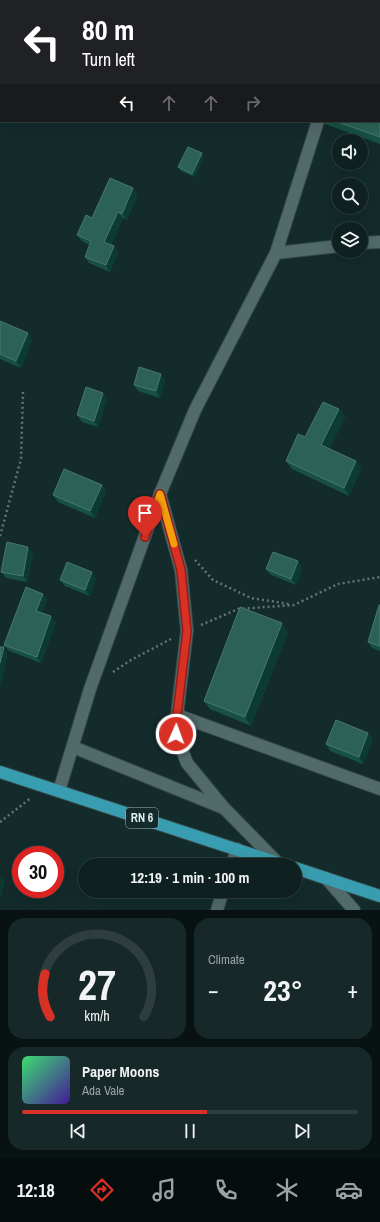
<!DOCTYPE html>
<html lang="en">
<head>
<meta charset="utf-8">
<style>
  :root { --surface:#0e2020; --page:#172829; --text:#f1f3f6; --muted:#9ba3a5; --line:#2e3e3e; --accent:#d93025 }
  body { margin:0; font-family:"Archivo Narrow",sans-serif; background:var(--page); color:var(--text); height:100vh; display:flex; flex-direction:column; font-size:15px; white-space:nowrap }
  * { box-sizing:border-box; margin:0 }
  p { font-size:13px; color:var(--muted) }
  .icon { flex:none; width:22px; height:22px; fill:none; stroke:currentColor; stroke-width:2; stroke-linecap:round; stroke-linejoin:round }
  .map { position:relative; height:910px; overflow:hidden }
  .details { display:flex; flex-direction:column; gap:8px; padding:8px; background:#081212; flex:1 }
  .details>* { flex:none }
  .hud { position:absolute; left:0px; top:0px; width:380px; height:122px; box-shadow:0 4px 16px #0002,0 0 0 1px var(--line); background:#202124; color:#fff; overflow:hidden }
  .buttons { position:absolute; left:332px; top:134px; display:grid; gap:8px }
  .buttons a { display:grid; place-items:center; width:36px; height:36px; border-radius:50%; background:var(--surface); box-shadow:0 4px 16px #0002,0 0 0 1px var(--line); font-size:20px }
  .speed { position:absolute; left:12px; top:846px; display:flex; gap:8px; font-size:20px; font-weight:700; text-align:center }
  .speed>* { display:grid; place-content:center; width:52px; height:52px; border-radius:50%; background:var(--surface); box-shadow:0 4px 16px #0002,0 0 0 1px var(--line); line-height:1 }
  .speed .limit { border:6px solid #d22; background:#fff; color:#111 }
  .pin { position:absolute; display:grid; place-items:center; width:34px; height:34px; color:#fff; margin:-41px -17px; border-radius:50% 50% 50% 0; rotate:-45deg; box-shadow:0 0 4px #0007 }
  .pin .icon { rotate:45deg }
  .me { position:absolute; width:44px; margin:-22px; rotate:2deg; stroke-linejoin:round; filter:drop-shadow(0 0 3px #0008) }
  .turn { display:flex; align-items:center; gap:14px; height:84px; padding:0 16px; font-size:18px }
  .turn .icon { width:52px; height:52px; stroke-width:2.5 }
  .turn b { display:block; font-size:28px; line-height:34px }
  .lanes { display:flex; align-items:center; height:38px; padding:0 16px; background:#0003; justify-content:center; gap:20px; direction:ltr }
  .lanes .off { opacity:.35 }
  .big { font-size:30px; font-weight:800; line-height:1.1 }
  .details .card { flex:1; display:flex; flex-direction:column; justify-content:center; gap:6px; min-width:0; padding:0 14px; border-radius:16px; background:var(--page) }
  .details .dial { align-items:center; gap:0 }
  .dial svg { height:104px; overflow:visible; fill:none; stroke:var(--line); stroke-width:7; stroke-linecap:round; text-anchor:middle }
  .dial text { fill:var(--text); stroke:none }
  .song { display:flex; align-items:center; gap:12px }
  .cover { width:48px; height:48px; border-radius:6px; background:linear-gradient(135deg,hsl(140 70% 55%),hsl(260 70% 35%)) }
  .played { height:4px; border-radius:2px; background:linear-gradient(90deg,var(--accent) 55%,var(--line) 55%) }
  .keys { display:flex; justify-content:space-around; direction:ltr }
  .heat { display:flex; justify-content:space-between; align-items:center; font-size:22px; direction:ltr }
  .details .tiles { flex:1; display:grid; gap:8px; grid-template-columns:1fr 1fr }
  .card:last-child { grid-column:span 2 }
  .trip { position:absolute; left:78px; top:858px; width:224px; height:40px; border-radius:20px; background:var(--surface); box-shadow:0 4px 16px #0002,0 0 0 1px var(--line); font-weight:800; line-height:40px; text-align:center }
  .dock { display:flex; height:64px; justify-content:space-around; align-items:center; background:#060d0d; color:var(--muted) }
  .dock .icon { width:28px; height:28px }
  .dock .active { color:var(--accent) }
  .dock b { font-size:18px; color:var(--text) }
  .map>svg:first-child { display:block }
</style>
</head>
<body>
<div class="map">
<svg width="380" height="910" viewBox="0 0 380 910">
  <rect width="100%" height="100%" fill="#132b2b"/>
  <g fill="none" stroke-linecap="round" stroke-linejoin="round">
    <!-- minor casing -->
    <g stroke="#364847" stroke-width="14">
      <g id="minor">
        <polyline points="379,50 380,50"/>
        <polyline points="361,243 380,242"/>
        <polyline points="276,253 339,246"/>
        <polyline points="160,494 181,570 187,631 177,715 176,734 187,763 224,808 278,863"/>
        <polyline points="177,715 380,789"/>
        <polyline points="73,747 221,807"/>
        <polyline points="59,791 90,689 160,494 195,410 276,253 318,121"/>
        <polyline points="232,865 237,849"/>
        <polyline points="326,878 354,910"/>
        <polyline points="217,910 223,891"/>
      </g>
    </g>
    <!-- major casing -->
    <g stroke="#364847" stroke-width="14">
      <g id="major">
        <polyline points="0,772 284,865"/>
        <polyline points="295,868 380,896"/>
      </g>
    </g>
    <!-- path -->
    <g stroke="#617676" stroke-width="2.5" stroke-dasharray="2 3" stroke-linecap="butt">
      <polyline points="377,1 378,0"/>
      <polyline points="379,74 380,74"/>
      <polyline points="0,536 21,459 23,392"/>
      <polyline points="195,560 213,580 251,598 289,604"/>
      <polyline points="201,625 238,609 294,605 338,584 380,577"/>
      <polyline points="113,672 131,660 171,639"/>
      <polyline points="0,822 31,798"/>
    </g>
    <!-- minor -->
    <use href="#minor" stroke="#516a6a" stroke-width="12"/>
    <!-- major -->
    <use href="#major" stroke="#389db0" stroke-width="12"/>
  </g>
  <!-- wall -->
  <g fill="#165144">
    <polygon points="380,97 380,144 325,124 323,121 379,121"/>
    <polygon points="204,157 195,177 181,171 178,167"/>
    <polygon points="138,194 127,220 123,218 111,245 118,252 110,272 89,263 85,257 90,245 82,241 77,235 92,218"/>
    <polygon points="0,321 32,340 21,368 0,359"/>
    <polygon points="165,380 160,398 138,391 134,385"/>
    <polygon points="107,399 98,427 82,422 77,415"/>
    <polygon points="339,409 345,417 329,449 356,461 361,469 349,496 292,469 286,461 305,437"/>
    <polygon points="102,485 106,491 95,518 58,502 53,495"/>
    <polygon points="33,553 27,582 6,578 1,572"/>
    <polygon points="298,561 302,568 296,585 271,575 266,569"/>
    <polygon points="96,578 90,596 65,586 60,580"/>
    <polygon points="43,594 47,600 42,613 56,622 41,663 9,651 4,645"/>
    <polygon points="380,605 380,651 372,648 368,642"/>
    <polygon points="288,632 251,726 210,709 204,701"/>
    <polygon points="368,733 373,739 363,764 330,751 326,744"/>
  </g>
  <!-- shaded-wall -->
  <g fill="#0c3b32">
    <polygon points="202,153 204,157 195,177 192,174"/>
    <polygon points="133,188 138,194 127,220 122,214"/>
    <polygon points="118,212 123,218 109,249 104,242"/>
    <polygon points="114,246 118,252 110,272 106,265"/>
    <polygon points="28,333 32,340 21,368 16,361"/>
    <polygon points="161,374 165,380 160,398 156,391"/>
    <polygon points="103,393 107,399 98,427 94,421"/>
    <polygon points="339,409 345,417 327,453 321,445"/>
    <polygon points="356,461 361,469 349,496 344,488"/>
    <polygon points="102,485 106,491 95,518 90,511"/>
    <polygon points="28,547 33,553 27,582 23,576"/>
    <polygon points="298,561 302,568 296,585 291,579"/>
    <polygon points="92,572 96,578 90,596 85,590"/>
    <polygon points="43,594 47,600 40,618 36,611"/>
    <polygon points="51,616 56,622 41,663 37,657"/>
    <polygon points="282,623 288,632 251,726 245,717"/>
    <polygon points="4,647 8,654 0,687 0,663"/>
    <polygon points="368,733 373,739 363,764 359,757"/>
    <polygon points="1,876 5,882 0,900 0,879"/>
  </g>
  <!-- building -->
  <g fill="#2c6256" stroke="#48786e">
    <polygon points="379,97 380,97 380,137 335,121 379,121"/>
    <polygon points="188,147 202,153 192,174 178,167"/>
    <polygon points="110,178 133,188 122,214 118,212 104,242 114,246 106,265 85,257 91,241 77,235 86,215 92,218"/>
    <polygon points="0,321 28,333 16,361 0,354"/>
    <polygon points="139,367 161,374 156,391 134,385"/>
    <polygon points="86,387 103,393 94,421 77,415"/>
    <polygon points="323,402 339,409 321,445 356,461 344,488 286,461 298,434 305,437"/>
    <polygon points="64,469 102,485 90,511 53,495"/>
    <polygon points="7,542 28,547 23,576 1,572"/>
    <polygon points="273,552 298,561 291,579 266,569"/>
    <polygon points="67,562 92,572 85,590 60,580"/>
    <polygon points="26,587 43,594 36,611 51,616 37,657 4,645"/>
    <polygon points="379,605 380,605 380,646 368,642"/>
    <polygon points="240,607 282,623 245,717 204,701"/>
    <polygon points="0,647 4,647 0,663"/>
    <polygon points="336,720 368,733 359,757 326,744"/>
  </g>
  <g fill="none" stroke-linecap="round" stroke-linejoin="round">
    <!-- route casing -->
    <g stroke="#8d1f18" stroke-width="10">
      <polyline id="route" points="145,537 160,494 181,570 187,631 177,715 176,734"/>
    </g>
    <!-- route -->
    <use href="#route" stroke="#d93025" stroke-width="7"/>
    <!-- slow -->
    <polyline stroke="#f59e0b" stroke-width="7" points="158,500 160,494 174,544"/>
  </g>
  <g text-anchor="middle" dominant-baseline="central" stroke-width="4" stroke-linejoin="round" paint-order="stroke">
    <!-- shield labels -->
    <rect fill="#132b2b" stroke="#a2b4b3" stroke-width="1" x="126" y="808" width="32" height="20" rx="3"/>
    <g font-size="12" font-weight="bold" fill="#dfeeed">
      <text x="142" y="818">RN 6</text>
    </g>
  </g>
</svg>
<div class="buttons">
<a><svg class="icon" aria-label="sound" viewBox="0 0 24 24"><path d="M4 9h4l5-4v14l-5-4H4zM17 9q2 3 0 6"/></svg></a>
<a><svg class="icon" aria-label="search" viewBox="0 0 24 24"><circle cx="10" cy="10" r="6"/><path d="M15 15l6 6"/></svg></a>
<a><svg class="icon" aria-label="layers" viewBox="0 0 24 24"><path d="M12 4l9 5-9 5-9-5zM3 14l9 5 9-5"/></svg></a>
</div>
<div class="speed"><div class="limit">30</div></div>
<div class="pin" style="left:145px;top:537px;background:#d93025"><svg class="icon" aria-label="arrive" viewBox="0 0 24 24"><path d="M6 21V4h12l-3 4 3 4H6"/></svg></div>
<svg class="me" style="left:176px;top:734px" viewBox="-20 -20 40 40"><circle r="17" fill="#d93025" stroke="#fff" stroke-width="3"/><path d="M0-11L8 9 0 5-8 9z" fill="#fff"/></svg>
<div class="trip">12:19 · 1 min · 100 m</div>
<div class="hud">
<div class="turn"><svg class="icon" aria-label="left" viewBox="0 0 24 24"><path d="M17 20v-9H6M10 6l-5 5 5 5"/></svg><div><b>80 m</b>Turn left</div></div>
<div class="lanes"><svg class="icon" aria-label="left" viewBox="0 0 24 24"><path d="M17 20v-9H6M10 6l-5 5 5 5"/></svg><svg class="icon off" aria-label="ahead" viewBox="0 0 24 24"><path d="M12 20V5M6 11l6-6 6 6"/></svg><svg class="icon off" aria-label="ahead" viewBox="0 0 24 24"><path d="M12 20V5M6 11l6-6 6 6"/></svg><svg class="icon off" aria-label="right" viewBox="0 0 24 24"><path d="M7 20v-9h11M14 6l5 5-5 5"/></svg></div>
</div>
</div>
<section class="details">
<div class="tiles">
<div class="card dial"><svg viewBox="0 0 100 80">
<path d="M14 69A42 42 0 1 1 86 69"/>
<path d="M14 69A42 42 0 0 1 10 36" stroke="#d93025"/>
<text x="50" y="56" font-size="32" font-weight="700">27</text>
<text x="50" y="72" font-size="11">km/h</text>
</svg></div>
<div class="card"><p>Climate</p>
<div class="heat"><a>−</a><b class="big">23°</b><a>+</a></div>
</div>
<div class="card">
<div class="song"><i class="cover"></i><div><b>Paper Moons</b><p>Ada Vale</p></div></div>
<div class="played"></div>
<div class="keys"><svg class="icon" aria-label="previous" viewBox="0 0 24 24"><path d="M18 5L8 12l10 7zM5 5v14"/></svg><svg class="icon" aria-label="pause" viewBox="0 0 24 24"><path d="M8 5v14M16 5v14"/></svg><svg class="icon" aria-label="next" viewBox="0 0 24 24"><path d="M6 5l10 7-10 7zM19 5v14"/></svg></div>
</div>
</div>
</section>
<nav class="dock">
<b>12:18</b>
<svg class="icon active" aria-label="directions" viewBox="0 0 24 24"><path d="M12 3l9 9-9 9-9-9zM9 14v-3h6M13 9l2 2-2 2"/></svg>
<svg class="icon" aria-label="music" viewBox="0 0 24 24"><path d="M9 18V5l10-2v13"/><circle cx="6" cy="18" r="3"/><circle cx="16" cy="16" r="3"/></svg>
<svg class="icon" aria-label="phone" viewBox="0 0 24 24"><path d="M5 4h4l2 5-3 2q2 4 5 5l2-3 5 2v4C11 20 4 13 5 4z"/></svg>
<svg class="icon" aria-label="climate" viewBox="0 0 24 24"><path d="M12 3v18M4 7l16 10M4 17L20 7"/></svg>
<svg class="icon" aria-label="car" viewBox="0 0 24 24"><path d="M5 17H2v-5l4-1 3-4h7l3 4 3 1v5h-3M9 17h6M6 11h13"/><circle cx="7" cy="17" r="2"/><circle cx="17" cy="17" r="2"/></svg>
</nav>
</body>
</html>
